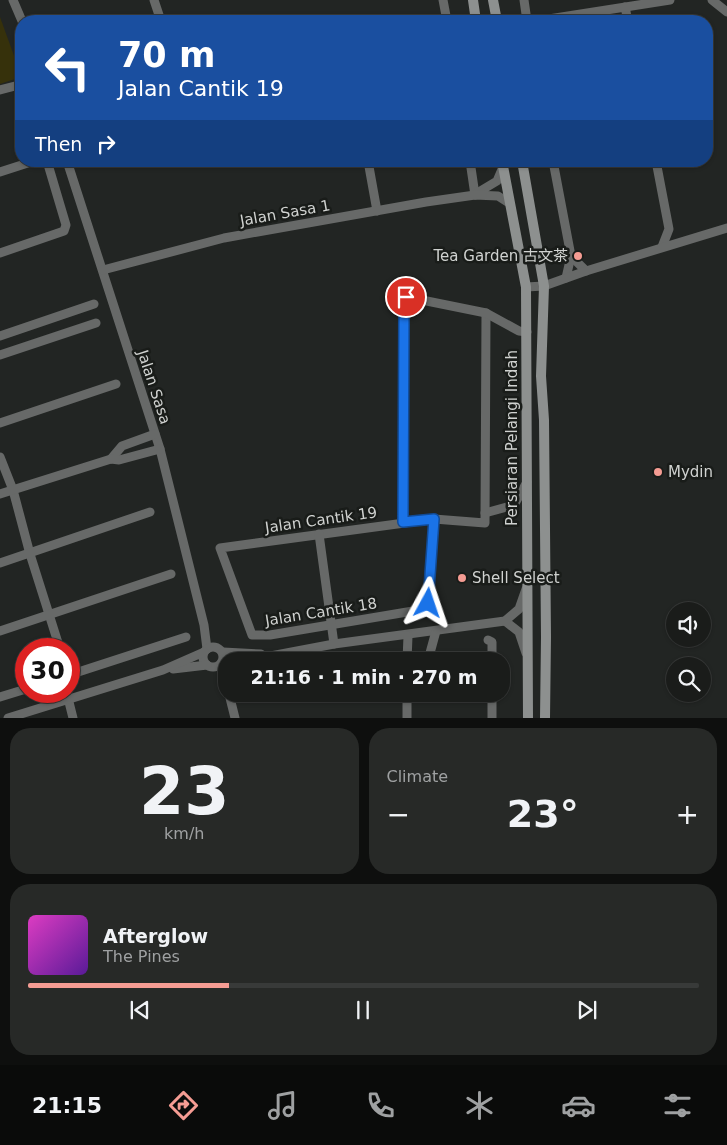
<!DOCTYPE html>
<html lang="en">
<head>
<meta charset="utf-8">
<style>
  :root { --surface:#1a1c1a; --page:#272927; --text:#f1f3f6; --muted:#9fa1a2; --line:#383a39; --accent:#f59c93 }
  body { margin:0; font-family:"DejaVu Sans","Noto Sans SC",sans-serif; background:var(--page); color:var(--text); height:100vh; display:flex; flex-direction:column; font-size:19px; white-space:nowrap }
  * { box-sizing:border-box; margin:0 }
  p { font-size:16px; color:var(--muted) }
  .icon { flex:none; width:28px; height:28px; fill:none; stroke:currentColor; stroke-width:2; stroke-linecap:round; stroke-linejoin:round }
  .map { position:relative; height:718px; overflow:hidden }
  .sheet { display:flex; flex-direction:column; gap:10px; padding:10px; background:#0e0f0e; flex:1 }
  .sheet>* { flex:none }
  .hud { position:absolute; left:15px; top:15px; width:698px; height:152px; border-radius:20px; box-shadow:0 1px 4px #0004,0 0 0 1px var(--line); background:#1a4fa0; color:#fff; overflow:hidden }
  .buttons { position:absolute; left:666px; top:602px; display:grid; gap:10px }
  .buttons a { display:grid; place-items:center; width:45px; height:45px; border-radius:50%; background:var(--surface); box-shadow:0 1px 4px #0004,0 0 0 1px var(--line); font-size:25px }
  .speed { position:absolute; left:15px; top:638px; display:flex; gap:10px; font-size:25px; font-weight:700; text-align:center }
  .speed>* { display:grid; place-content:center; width:65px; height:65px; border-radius:50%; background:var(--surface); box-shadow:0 1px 4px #0004,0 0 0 1px var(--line); line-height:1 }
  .speed .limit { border:8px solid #d22; background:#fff; color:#111 }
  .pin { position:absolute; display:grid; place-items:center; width:42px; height:42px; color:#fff; margin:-21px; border:2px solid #fff; border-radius:50%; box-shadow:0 1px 5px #0007 }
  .me { position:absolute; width:55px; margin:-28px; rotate:5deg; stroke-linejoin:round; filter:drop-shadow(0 0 4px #0008) }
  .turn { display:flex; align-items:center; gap:18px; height:105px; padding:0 20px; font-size:22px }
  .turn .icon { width:65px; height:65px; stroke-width:2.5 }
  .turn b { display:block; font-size:35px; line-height:42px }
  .then { display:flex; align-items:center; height:48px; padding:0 20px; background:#0003; gap:10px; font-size:19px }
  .big { font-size:38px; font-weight:600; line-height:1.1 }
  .sheet .widget { flex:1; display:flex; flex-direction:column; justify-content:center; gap:8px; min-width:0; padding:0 18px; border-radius:20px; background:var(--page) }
  .sheet .dial { align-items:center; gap:0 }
  .dial b { font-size:65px; line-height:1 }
  .song { display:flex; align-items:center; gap:15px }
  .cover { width:60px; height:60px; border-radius:8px; background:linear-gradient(135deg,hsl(310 70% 55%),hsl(270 70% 35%)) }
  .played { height:5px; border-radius:2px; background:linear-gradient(90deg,var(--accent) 30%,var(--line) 30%) }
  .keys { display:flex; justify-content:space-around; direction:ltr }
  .heat { display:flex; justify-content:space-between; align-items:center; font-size:28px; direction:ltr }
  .sheet .tiles { flex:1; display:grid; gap:10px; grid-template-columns:1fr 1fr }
  .widget:last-child { grid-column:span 2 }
  .trip { position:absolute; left:218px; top:652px; width:292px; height:50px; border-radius:20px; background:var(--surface); box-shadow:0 1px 4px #0004,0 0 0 1px var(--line); font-weight:600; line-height:50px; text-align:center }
  .dock { display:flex; height:80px; justify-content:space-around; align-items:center; background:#0a0b0a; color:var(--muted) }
  .dock .icon { width:35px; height:35px }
  .dock .on { color:var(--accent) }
  .dock b { font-size:22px; color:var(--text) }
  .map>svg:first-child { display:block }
</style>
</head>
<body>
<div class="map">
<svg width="727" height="718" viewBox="0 0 727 718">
  <rect width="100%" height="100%" fill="#222523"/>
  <!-- green -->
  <polygon fill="#36310b" points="0,17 21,75 21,77 0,84"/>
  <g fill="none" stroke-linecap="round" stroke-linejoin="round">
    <!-- minor -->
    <g stroke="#676968" stroke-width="9">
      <polyline points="13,0 22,21"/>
      <polyline points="154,0 161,21"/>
      <polyline points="443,0 447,21"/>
      <polyline points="524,0 527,21"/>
      <polyline points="712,0 727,12"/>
      <polyline points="625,7 628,21"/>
      <polyline points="536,21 670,0"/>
      <polyline points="0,90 19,85 21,88"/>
      <polyline points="67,161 160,449 204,625 207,649"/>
      <polyline points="368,161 377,211"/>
      <polyline points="470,161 475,195"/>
      <polyline points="553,161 571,256 566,278"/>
      <polyline points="656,161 669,229 662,247"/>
      <polyline points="0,172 34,161"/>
      <polyline points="477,193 497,181 503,167"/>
      <polyline points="0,253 64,231 66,225 47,161"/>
      <polyline points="571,256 586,271"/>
      <polyline points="103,270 224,238 426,202 475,195 498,196 509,203"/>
      <polyline points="526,287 544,286 586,271 727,228"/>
      <polyline points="0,336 94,304"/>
      <polyline points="0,355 96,323"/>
      <polyline points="0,423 116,384"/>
      <polyline points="0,457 13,490 30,554 60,649"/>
      <polyline points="111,459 122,446 155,434"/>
      <polyline points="0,494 111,459 119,460 160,449"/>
      <polyline points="485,513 514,505 527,482"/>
      <polyline points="434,519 428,596 425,609 270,635 252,635 220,548 434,519 485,523 486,313"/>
      <polyline points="403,522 404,308 407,297 486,313 519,331 527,332"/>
      <polyline points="319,534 334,644"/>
      <polyline points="0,563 150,512"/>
      <polyline points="505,621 519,632 526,653"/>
      <polyline points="0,631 171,574"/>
      <polyline points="488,640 492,642 492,661"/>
      <circle cx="213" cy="657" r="10"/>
      <polyline points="223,652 261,654"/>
      <polyline points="244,661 334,644 505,621 519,609 526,589"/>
      <polyline points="376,661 393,659"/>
      <polyline points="407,661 408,636"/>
      <polyline points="423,661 430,653 436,631"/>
      <polyline points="173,669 207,665"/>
      <polyline points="69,675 186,637"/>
      <polyline points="229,694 235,718"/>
      <polyline points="0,697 26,689"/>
      <polyline points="68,698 73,718"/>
      <polyline points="8,718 163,670 204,652"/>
      <polyline points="407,718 407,694"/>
      <polyline points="492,718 492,694"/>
    </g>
    <!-- secondary -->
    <g stroke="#8d908f" stroke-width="10">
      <polyline points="473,0 476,21"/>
      <polyline points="493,0 497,21"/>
      <polyline points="502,161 526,287 528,718"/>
      <polyline points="522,161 544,286 541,376 544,420 546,637 545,718"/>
    </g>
  </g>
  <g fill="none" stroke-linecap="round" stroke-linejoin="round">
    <!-- route casing -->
    <g stroke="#114b97" stroke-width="12">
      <polyline id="route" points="406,297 404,308 403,522 434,519 428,603"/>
    </g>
    <!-- route -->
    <use href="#route" stroke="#1a73e8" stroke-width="9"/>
  </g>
  <!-- markers -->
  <g fill="#f59c93" stroke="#191c19" stroke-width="2">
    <circle cx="578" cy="256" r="5"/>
    <circle cx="658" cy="472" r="5"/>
    <circle cx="462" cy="578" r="5"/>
  </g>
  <g text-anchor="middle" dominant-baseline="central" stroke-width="5" stroke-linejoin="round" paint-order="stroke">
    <!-- street labels -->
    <g font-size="15" fill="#d0d2d0" stroke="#191c19">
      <text transform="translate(285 213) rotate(-10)">Jalan Sasa 1</text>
      <text transform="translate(154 387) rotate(72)">Jalan Sasa</text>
      <text transform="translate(512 438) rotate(-90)">Persiaran Pelangi Indah</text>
      <text transform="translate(321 520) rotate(-8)">Jalan Cantik 19</text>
      <text transform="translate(321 612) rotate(-9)">Jalan Cantik 18</text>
    </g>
    <!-- poi labels -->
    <g font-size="15" fill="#d0d2d0" stroke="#191c19" text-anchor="start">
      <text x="568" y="256" text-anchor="end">Tea Garden 古文茶</text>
      <text x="668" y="472">Mydin</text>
      <text x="472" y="578">Shell Select</text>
    </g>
  </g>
</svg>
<div class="buttons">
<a><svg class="icon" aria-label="sound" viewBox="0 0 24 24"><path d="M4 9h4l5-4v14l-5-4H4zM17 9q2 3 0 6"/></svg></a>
<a><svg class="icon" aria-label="search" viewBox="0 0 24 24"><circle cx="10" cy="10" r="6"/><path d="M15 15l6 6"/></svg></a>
</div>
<div class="speed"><div class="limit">30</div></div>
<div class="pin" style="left:406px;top:297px;background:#d93025"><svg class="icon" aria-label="arrive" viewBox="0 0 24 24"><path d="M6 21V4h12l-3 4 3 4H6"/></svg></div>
<svg class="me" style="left:428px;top:603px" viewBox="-20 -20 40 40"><path d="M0-17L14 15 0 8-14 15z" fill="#1a73e8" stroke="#fff" stroke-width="4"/></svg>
<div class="trip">21:16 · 1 min · 270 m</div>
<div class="hud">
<div class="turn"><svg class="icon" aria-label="left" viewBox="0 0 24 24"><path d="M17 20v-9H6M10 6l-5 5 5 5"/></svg><div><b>70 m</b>Jalan Cantik 19</div></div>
<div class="then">Then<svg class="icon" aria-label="right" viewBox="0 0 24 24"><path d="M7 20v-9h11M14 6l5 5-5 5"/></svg></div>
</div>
</div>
<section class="sheet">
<div class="tiles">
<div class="widget dial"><b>23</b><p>km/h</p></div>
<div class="widget"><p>Climate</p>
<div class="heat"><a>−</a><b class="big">23°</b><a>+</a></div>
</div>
<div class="widget">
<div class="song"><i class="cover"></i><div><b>Afterglow</b><p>The Pines</p></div></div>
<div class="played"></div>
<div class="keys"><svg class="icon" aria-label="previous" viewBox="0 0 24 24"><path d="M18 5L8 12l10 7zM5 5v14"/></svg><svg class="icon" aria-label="pause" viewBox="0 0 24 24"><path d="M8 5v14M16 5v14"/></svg><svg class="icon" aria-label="next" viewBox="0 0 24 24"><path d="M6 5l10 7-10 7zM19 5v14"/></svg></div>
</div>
</div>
</section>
<nav class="dock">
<b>21:15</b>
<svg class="icon on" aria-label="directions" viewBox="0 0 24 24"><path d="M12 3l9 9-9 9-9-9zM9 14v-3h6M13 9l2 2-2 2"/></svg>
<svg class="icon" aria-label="music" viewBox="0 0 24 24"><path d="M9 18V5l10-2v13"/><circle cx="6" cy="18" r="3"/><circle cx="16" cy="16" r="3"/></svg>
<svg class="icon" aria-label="phone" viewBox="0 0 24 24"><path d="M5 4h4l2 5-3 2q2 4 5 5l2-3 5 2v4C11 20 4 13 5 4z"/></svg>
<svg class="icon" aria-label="climate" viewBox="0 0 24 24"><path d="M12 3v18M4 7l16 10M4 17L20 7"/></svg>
<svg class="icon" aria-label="car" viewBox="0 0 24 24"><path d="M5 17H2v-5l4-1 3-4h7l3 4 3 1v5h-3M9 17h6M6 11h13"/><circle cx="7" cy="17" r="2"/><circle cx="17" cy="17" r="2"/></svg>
<svg class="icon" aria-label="filters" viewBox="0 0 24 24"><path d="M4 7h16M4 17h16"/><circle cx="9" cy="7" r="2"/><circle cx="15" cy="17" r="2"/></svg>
</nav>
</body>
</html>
